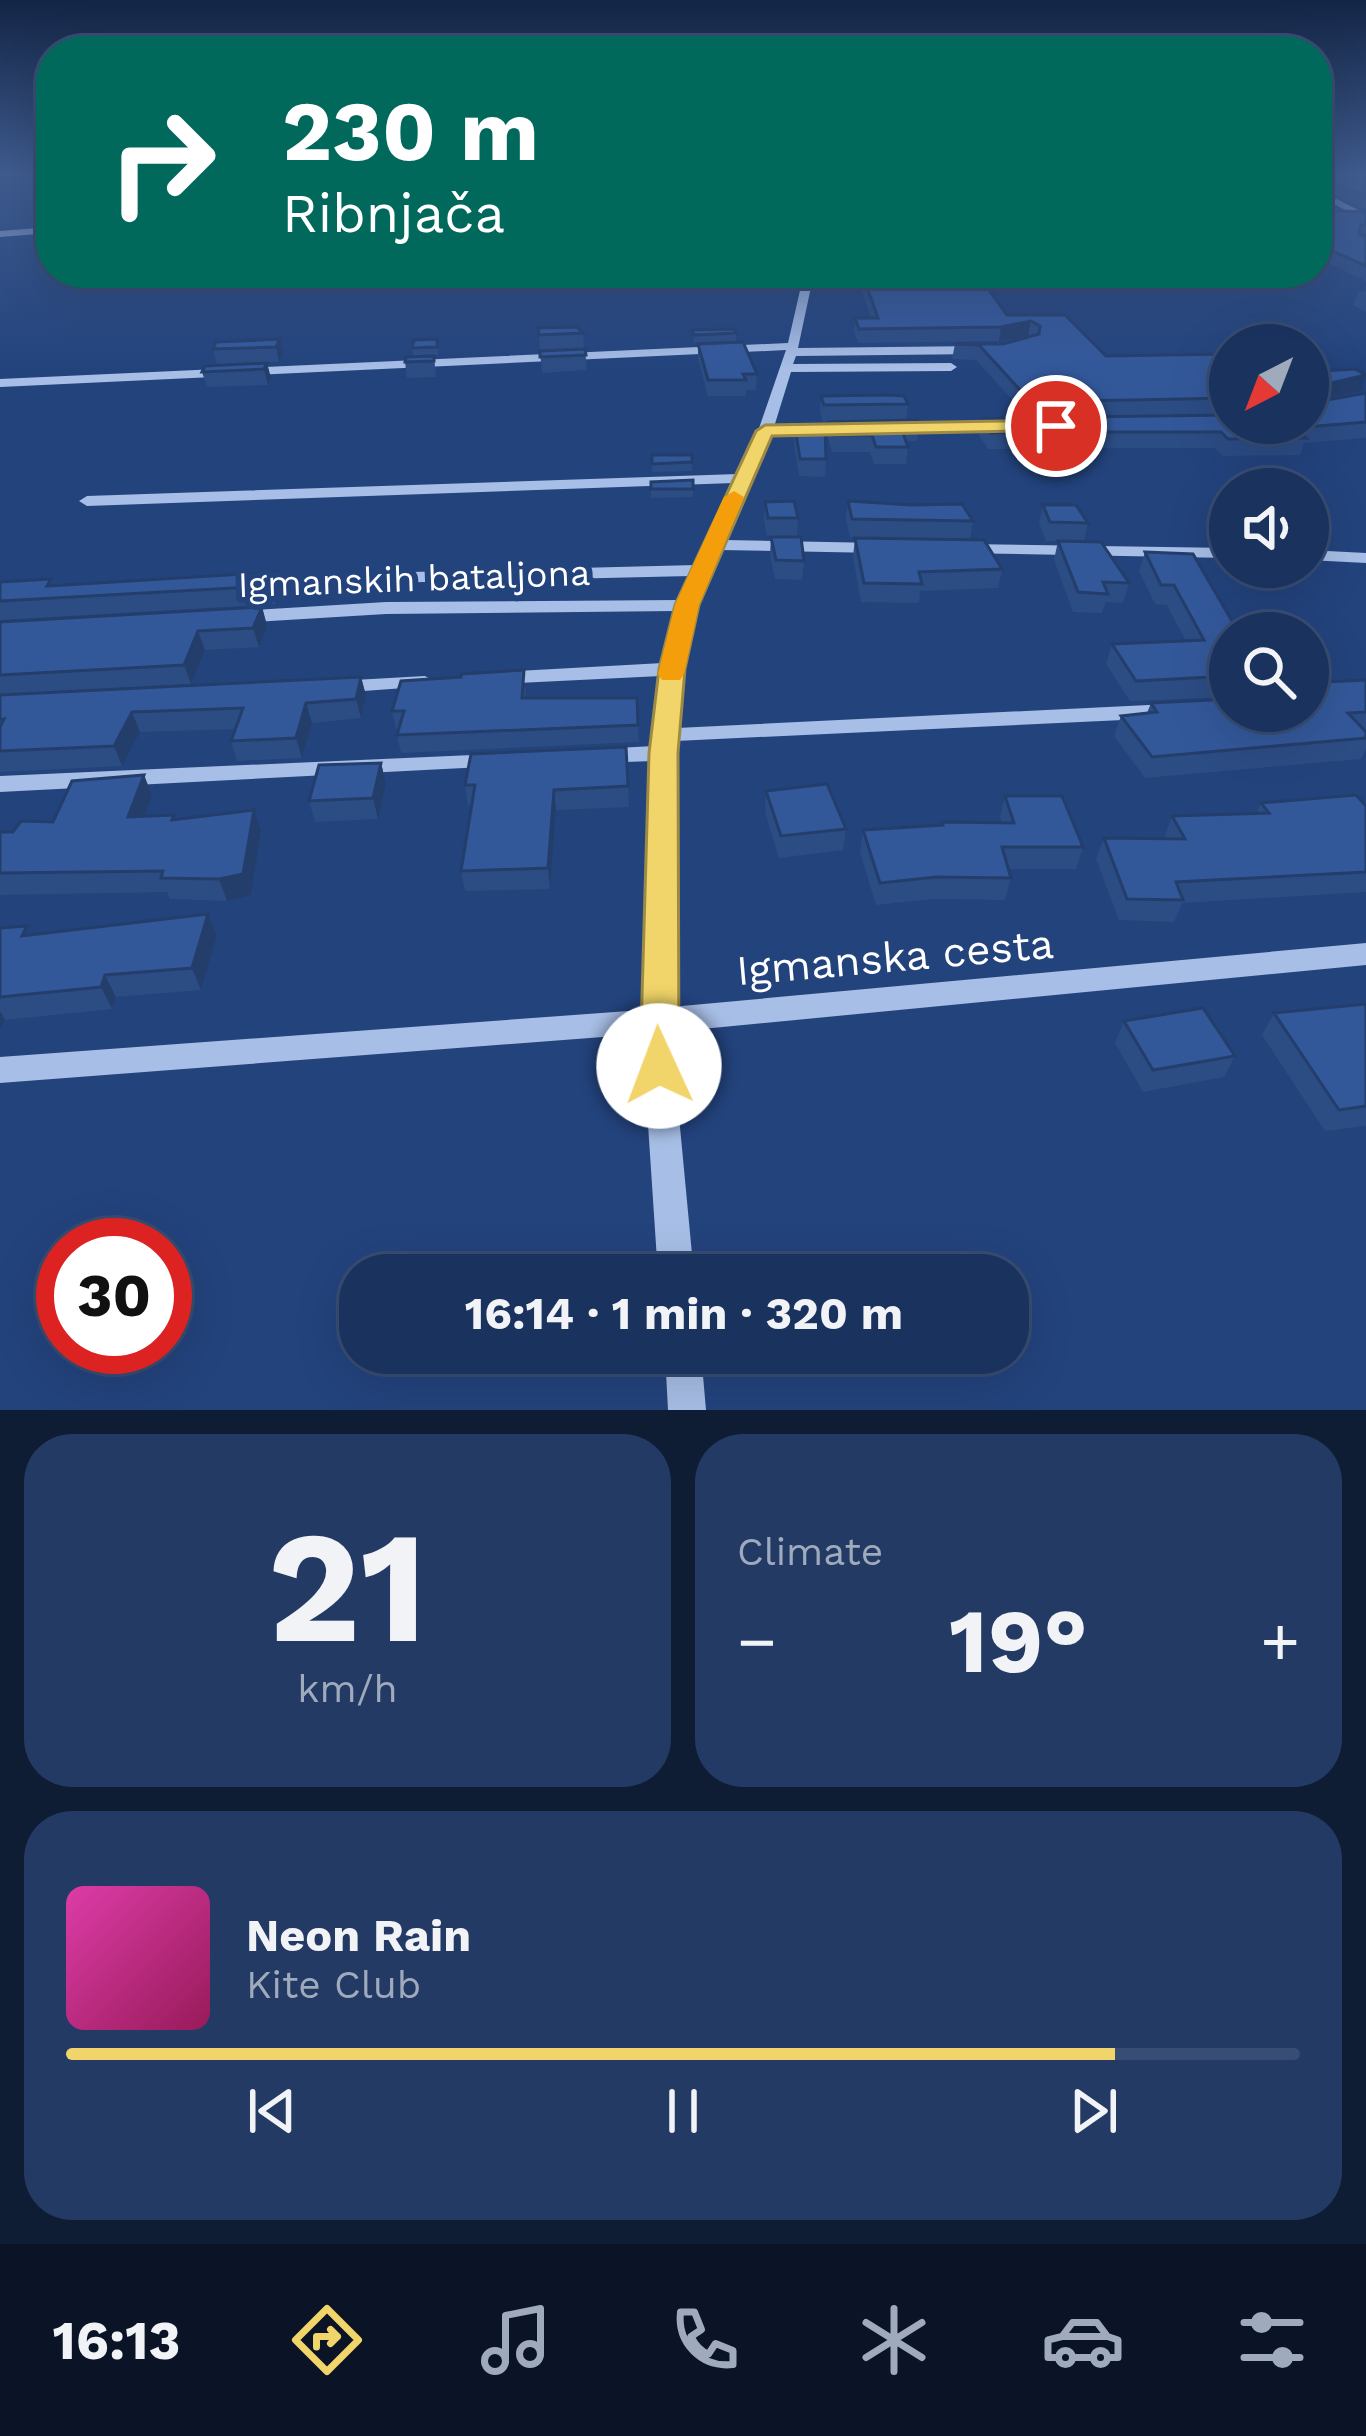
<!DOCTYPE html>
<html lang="en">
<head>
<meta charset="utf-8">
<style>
  :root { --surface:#1a325e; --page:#233a64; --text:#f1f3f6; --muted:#9faabc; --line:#384d73; --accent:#f1d56a }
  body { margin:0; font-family:"Work Sans",sans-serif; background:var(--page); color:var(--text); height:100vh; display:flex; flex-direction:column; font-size:45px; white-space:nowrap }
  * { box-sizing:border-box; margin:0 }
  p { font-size:39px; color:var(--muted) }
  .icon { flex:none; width:66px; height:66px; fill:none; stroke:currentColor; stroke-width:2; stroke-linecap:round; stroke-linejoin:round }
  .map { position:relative; height:1410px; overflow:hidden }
  .side { display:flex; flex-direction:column; gap:24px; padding:24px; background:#0e1c34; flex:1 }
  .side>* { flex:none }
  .guide { position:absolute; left:36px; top:36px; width:1296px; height:252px; border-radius:48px; box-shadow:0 12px 48px #0002,0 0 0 3px var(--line); background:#00695c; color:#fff; overflow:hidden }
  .needle { width:78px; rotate:222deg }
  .tools { position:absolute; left:1209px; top:324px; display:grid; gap:24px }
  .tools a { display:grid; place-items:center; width:120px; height:120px; border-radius:50%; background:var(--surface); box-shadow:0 12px 48px #0002,0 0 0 3px var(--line); font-size:60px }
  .speed { position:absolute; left:36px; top:1218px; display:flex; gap:24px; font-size:60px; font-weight:700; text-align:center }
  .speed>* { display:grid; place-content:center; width:156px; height:156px; border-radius:50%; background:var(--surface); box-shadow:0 12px 48px #0002,0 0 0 3px var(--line); line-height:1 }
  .speed .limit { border:18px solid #d22; background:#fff; color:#111 }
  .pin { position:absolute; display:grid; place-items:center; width:102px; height:102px; color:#fff; margin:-51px; border:6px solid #fff; border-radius:50%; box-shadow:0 3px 12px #0007 }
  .me { position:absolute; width:132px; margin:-66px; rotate:358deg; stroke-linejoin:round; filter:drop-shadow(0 0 9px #0008) }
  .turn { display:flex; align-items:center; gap:42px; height:252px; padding:0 48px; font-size:54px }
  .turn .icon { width:156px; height:156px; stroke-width:2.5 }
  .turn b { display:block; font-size:84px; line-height:102px }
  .big { font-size:90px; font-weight:700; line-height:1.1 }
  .side .card { flex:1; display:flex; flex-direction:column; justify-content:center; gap:18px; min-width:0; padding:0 42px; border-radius:48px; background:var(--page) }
  .side .dial { align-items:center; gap:0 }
  .dial b { font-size:156px; line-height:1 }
  .song { display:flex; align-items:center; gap:36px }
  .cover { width:144px; height:144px; border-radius:18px; background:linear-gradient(135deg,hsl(320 70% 55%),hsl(330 70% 35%)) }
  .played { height:12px; border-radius:6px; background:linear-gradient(90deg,var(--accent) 85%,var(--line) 85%) }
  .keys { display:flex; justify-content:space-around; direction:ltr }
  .heat { display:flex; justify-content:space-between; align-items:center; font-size:66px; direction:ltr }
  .side .tiles { flex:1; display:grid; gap:24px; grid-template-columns:1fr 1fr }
  .card:last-child { grid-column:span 2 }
  .trip { position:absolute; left:339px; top:1254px; width:690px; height:120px; border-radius:48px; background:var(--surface); box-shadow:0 12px 48px #0002,0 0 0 3px var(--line); font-weight:700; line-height:120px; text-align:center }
  .tab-bar { display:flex; height:192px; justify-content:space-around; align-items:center; background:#0a1426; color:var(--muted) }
  .tab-bar .icon { width:84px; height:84px }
  .tab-bar .active { color:var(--accent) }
  .tab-bar b { font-size:54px; color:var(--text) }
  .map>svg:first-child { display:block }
</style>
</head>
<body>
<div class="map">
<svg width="1366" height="1410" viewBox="0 0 1366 1410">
  <rect width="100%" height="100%" fill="#23437d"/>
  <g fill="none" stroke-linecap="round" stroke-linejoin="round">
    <!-- minor -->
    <g fill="#a7bee6" fill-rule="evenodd">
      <polygon points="1317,189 1366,214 1366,221 1317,195"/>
      <polygon points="51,227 51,233 0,237 0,231"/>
      <path d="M804,273h10l-16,75 183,-2 6,4 -6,4 -185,2 -3,8 158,-1 6,4 -6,4 -160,1 -17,55 81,-1 7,4 -7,4 -85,1 -45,105 154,3 9,5 -9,5 -159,-3c-28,65 -37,107 -43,178l553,-27v10h9l-9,4 -554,26 -5,266 695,-64v22l-695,67 23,243h-36l-16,-241 -642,49v-26l642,-47 11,-249 -55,2 -11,-7 11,-7 56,-3 7,-70 -163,8 -10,-6 10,-6 165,-9 13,-52 -290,3 -149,9 -9,-6 9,-6 149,-9 294,-2 11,-24 -439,10 -9,-5 9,-5 444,-11 6,-20 32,-62 -647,23 -8,-5 8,-5 651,-22 20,-43 28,-81 -786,37v-8l788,-36z"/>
      <polygon points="1106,422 1106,428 1101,429 892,433 885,429 892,425"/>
      <polygon points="964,544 1230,548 1230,558 958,553 955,549"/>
      <polygon points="1308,550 1366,553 1366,563 1308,560"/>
      <polygon points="425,676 435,682 432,686 336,693 326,687 336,681"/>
      <polygon points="495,754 506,761 503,766 0,792 0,776"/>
      <polygon points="665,1353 701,1353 706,1410 668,1410"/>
    </g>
  </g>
  <!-- wall -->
  <g fill="#2c4c84">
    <polygon points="1317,172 1366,172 1366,209 1322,190 1336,197 1332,208 1318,209 1366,212 1366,281 1317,258"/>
    <polygon points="856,273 977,273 1007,315 1065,315 1106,356 1230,354 1230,414 1028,417 976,360 952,359 955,344 1003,344 1030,336 999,341 858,343 854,332 855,318 871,318"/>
    <polygon points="1366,291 1366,312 1353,305 1358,292"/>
    <polygon points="538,328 583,333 584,348 540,350"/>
    <polygon points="692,330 736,333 736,341 694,343"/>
    <polygon points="280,339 283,354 279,362 217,365 213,349"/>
    <polygon points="437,339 438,355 413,356 412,348"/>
    <polygon points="698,344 757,374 756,390 746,390 746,396 708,396 698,359"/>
    <polygon points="585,349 587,370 542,373 540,351"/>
    <polygon points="434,356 436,377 407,378 405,362"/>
    <polygon points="1308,362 1361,391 1311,402 1366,393 1366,438 1304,443 1300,455 1223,456 1215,448 1082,448 1075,434 1079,417 1230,423"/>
    <polygon points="267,363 271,379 268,385 207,387 202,372"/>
    <polygon points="821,396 908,404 906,420 823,422 820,412"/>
    <polygon points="982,419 1027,432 1024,449 988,449 979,435"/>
    <polygon points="829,422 920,424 917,441 906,441 908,447 906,464 874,464 870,452 832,452 828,438"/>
    <polygon points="795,427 826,459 825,477 799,476 794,444"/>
    <polygon points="652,455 692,455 692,471 652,472"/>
    <polygon points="693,480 693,497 651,498 651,482"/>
    <polygon points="848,501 973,521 970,539 850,537 846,519"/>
    <polygon points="765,502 798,518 797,537 767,536 764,520"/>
    <polygon points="1043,505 1088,523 1084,541 1046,541 1039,523"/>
    <polygon points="771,537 804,561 802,580 775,579 770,555"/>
    <polygon points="855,538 1002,569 998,588 920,591 919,603 861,602 853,557"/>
    <polygon points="1058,541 1129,583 1123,603 1106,602 1102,613 1073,612 1054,560"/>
    <polygon points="1145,552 1230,633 1230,697 1130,701 1106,664 1112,644 1186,641 1167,605 1155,604 1139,571"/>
    <polygon points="277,572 281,591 276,604 0,620 0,582 54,586"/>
    <polygon points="262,607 267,626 259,647 205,650 191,684 0,694 0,622"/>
    <polygon points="361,677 366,696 361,718 312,723 302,758 237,761 231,741 235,729 140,732 122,766 0,772 0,695"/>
    <polygon points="1366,680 1366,749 1361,759 1145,778 1114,736 1121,716 1147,713 1151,703 1230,711 1325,682"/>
    <polygon points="526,688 525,698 637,698 639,742 401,753 397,735 399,729 396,729 392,711"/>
    <polygon points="626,747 629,807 556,810 550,889 465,891 461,871 471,805 468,805 465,785"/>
    <polygon points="381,763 386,784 378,819 315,822 309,801"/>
    <polygon points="144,775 152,796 145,817 174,815 175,819 261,831 251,895 227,901 170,899 167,892 0,895 0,832 13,832 53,822"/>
    <polygon points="766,791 846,829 843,850 779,858 765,812"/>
    <polygon points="1005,796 1083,847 1076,869 1009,869 1011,878 1005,900 932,899 876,905 860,852 863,830 941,825 942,822 1002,823 1000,817"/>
    <polygon points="1261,803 1366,806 1366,892 1182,903 1174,922 1119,920 1096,859 1104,838 1164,839 1172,816 1256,814"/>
    <polygon points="0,928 32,935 217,936 201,990 116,997 112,1009 5,1020 0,1029"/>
    <polygon points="1366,1004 1366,1126 1325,1131 1262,1035 1274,1013"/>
    <polygon points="1124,1021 1235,1056 1224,1077 1143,1092 1115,1043"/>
  </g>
  <!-- shaded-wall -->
  <g fill="#243e6c">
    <polygon points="1031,321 1028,336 999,341 1001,327"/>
    <polygon points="280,339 283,354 279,362 276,347"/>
    <polygon points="267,363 271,379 268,385 264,369"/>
    <polygon points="1366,376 1361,391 1308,402 1313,387"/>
    <polygon points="277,572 281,591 276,604 271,586"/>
    <polygon points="262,607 267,626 259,647 253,628"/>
    <polygon points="198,631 205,650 191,684 184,665"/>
    <polygon points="361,677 366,696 361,718 356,699"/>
    <polygon points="306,703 312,723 302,758 296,738"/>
    <polygon points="132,712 140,732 122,766 114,746"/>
    <polygon points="381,763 386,784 378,819 373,798"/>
    <polygon points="144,775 152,796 137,839 128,817"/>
    <polygon points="554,790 556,810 550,889 548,868"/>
    <polygon points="254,810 261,831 251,895 227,901 219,879"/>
    <polygon points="208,914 217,936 201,990 192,968"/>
    <polygon points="105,975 116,997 112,1009 101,987"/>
    <polygon points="0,1011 5,1020 0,1029"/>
  </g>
  <!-- building -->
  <g fill="#33589a" stroke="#243e6c" stroke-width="3">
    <polygon points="1317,172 1366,172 1366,196 1317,176"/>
    <polygon points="1317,176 1318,188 1336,197 1318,198 1318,210 1366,212 1366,225 1361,225 1359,235 1366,236 1366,266 1317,244"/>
    <polygon points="862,273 977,273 1007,315 1065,315 1106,356 1230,354 1230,398 1031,402 979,345 955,344 1003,344 1039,334 1040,326 1031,321 1001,327 859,329 855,318 878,318"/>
    <polygon points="577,327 583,333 539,335 538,328"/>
    <polygon points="734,329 736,333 694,335 692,330"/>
    <polygon points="280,339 276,347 213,349 216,342"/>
    <polygon points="437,339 437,347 412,348 414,340"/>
    <polygon points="743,342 757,374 743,374 746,380 708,380 698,344"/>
    <polygon points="585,349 586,355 540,357 540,351"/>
    <polygon points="434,356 434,361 405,362 406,357"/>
    <polygon points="1308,362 1323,371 1355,369 1366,375 1313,387 1311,403 1366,393 1366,422 1294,428 1306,438 1228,439 1221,432 1086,432 1079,417 1230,415 1230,423 1308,423"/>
    <polygon points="267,363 264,369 202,372 205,366"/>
    <polygon points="889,395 904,396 908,404 824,405 821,396"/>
    <polygon points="1018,418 1027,432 991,433 982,419"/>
    <polygon points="917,420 920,424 900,425 908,447 876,447 872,435 833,435 829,422"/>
    <polygon points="795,427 825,427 826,459 800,459"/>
    <polygon points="652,455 692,455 692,462 652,464"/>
    <polygon points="693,480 693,489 651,489 651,482"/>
    <polygon points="794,501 798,518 768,518 765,502"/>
    <polygon points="848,501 912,505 962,504 973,521 852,519"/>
    <polygon points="1043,505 1076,505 1088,523 1050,522"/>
    <polygon points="771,537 801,537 804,561 776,560"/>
    <polygon points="855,538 984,540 1002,569 919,572 922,584 864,583"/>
    <polygon points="1058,541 1101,542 1129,583 1103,582 1108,594 1078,592"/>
    <polygon points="1145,552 1193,554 1239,633 1230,633 1230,676 1136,681 1112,644 1204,640 1174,585 1161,585"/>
    <polygon points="277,572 271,586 0,601 0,582 51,579 47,586"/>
    <polygon points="262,607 253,628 198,631 184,665 0,675 0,622"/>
    <polygon points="1308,665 1325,682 1366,680 1366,712 1348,713 1366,732 1366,738 1152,757 1121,716 1157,712 1151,703 1230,699 1230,711 1308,711"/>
    <polygon points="524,670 522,698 637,698 638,725 397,735 404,711 392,711 401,681 461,677 461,674"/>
    <polygon points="361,677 356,699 306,703 296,738 231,741 243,708 132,712 114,746 0,751 0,727 4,719 0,720 0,695"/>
    <polygon points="626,747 628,786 554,790 548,868 461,871 475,785 465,785 471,754"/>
    <polygon points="381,763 373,798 309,801 319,765"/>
    <polygon points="144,775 128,817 174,815 172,820 254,810 243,874 219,879 161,878 163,871 0,873 0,832 13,832 21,821 53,822 72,781"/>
    <polygon points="827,784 846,829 781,836 766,791"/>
    <polygon points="1356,795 1366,806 1366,872 1176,882 1183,900 1127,899 1104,838 1185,839 1172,816 1269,813 1261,803"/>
    <polygon points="1005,796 1062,796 1083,847 1002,847 1011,878 936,877 880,883 863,830 943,825 942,822 1014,823"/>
    <polygon points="208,914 192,968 105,975 101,987 0,997 0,928 27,926 22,936"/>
    <polygon points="1366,1004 1366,1106 1339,1110 1274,1013"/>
    <polygon points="1203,1008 1235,1056 1153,1070 1124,1021"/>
  </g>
  <!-- sky -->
  <linearGradient id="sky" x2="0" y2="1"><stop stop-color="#132545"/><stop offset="0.47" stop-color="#3f5b8f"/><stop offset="1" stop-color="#3f5b8f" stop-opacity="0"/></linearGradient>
  <rect width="1366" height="369" fill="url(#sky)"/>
  <!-- route -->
  <polygon fill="#f1d56a" stroke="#9d8a45" stroke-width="3" points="1056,420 1065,426 1063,430 772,436 699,605 685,669 678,753 679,1066 673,1078 659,1083 645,1078 640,1066 649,753 659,669 675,605 756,431 765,425"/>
  <!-- slow -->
  <polygon fill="#f59e0b" points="734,491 744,497 699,605 684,674 680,680 662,680 658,674 675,605 724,497"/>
  <g text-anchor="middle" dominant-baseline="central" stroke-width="12" stroke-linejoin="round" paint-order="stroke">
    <!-- street labels -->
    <g font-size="36" fill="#fff" stroke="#23437d">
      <text transform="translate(414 579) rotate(-2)">Igmanskih bataljona</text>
    </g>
    <!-- near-street labels -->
    <g font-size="42" fill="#fff" stroke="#23437d">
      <text transform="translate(895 957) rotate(-5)">Igmanska cesta</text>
    </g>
  </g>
</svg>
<div class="tools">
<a><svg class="needle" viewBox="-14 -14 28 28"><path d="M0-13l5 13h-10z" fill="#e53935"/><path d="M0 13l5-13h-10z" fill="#9faabc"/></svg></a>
<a><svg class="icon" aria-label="sound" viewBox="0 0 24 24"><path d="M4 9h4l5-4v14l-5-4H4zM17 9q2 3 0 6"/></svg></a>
<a><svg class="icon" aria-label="search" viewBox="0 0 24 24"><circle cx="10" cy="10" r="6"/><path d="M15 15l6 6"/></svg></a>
</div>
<div class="speed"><div class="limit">30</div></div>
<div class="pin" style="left:1056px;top:426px;background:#d93025"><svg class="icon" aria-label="arrive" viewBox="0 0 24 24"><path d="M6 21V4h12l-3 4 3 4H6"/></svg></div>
<svg class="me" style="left:659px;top:1066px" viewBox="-20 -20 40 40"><circle r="19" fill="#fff"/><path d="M0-13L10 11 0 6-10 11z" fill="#f1d56a"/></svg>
<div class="trip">16:14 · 1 min · 320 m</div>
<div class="guide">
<div class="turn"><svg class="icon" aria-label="right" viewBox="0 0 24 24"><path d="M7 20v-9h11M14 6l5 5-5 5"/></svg><div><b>230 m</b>Ribnjača</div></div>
</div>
</div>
<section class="side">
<div class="tiles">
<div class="card dial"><b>21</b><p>km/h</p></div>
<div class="card"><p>Climate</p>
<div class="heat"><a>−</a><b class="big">19°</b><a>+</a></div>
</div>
<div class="card">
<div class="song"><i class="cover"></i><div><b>Neon Rain</b><p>Kite Club</p></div></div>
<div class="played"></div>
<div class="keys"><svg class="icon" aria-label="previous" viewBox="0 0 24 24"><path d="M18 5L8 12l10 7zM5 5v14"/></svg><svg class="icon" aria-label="pause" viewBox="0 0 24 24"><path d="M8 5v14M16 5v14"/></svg><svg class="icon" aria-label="next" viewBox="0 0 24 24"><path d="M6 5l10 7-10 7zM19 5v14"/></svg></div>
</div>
</div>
</section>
<nav class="tab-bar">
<b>16:13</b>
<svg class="icon active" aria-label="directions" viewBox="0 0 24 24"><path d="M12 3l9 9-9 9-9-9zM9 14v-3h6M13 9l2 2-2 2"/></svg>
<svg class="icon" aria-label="music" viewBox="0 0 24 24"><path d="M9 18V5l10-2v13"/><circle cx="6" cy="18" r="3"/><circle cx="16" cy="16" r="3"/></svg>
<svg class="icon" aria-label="phone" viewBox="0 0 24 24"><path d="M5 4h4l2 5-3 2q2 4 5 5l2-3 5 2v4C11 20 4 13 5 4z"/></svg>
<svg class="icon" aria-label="climate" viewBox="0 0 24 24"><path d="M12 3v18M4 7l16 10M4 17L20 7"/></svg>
<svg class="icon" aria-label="car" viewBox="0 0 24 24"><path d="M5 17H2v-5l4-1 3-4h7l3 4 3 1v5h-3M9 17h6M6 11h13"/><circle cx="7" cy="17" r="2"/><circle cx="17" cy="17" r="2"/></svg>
<svg class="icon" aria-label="filters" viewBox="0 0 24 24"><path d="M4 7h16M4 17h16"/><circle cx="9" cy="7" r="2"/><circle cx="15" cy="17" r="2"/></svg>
</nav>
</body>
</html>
